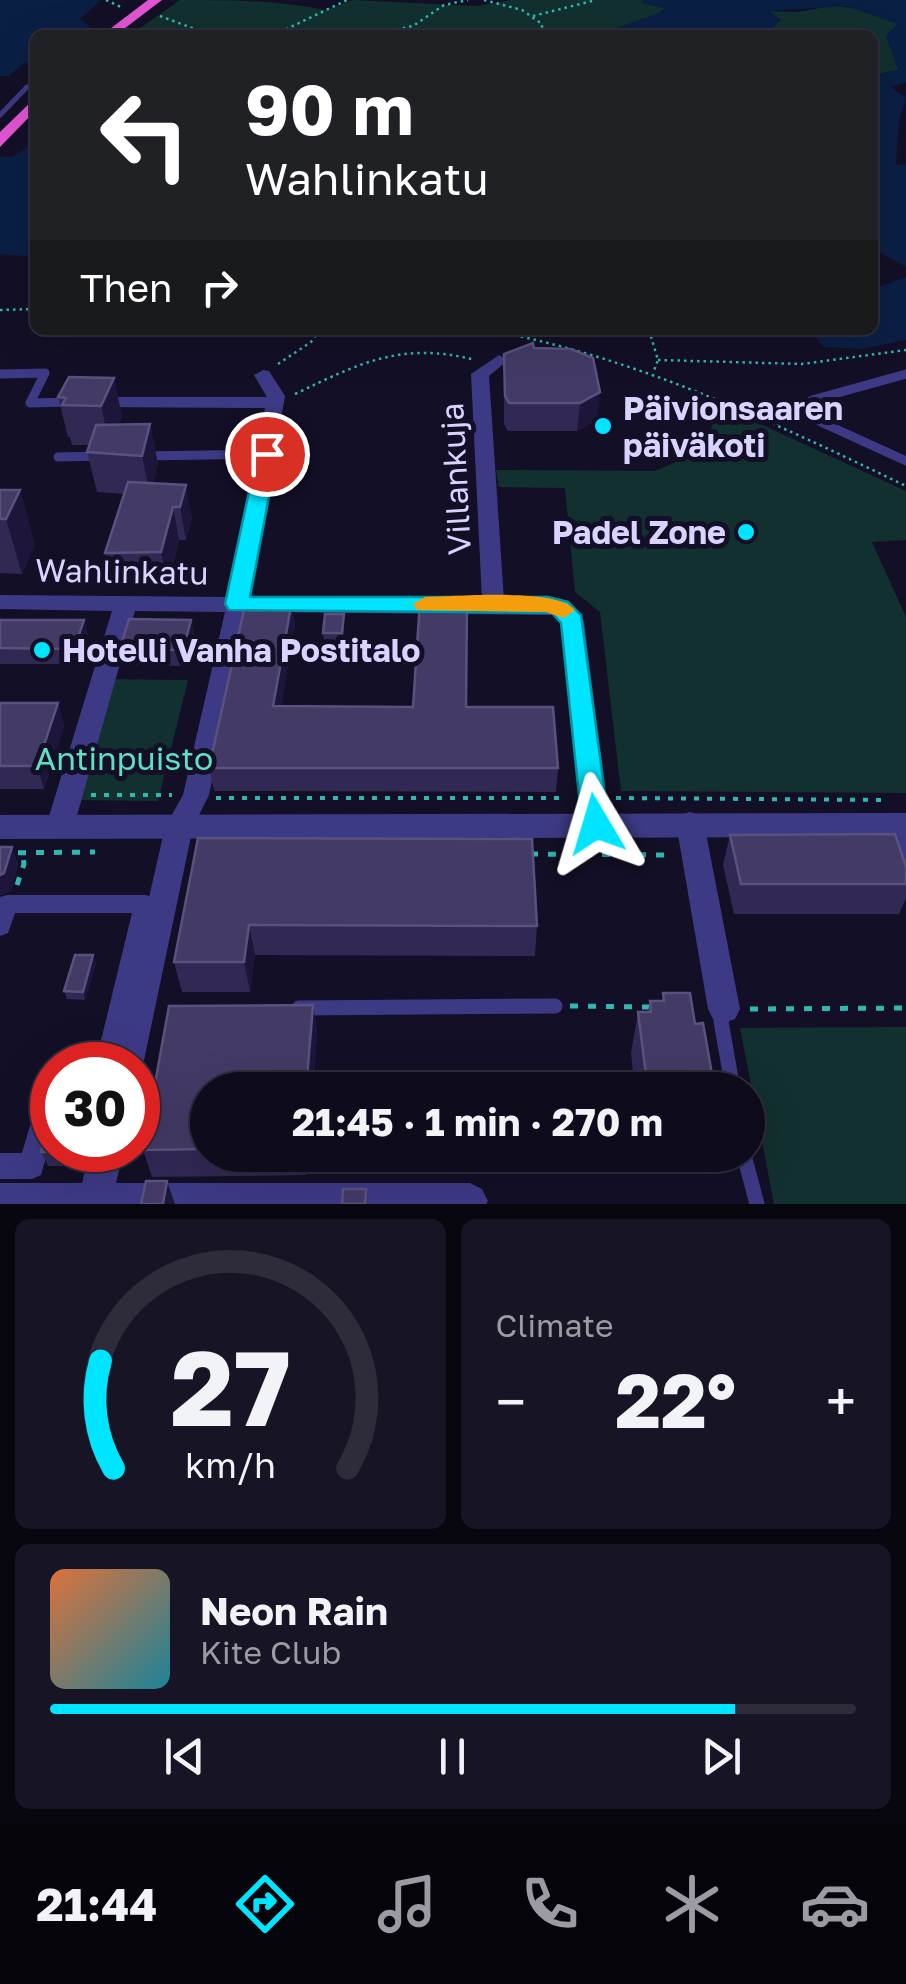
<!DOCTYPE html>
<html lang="en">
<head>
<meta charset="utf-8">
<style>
  :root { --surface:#0e0b1c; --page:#171425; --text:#f1f3f6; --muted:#9b9ba3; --line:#2e2b3b; --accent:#00e5ff }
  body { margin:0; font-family:"Golos Text",sans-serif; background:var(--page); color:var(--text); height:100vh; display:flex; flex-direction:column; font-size:38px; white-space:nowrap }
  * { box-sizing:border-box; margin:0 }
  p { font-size:32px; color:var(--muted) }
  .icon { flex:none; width:55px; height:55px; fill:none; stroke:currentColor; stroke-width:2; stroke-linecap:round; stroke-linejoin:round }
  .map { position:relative; height:1204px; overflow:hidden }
  .details { display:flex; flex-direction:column; gap:15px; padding:15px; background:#08060f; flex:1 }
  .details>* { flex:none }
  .hud { position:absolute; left:30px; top:30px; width:848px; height:305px; border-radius:15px; box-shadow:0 10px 40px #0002,0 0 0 2px var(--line); background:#202124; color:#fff; overflow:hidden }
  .speed { position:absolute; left:30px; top:1042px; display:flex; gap:20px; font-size:50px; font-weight:700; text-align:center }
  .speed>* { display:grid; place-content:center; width:130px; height:130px; border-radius:50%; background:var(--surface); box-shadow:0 10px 40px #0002,0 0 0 2px var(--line); line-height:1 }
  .speed .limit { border:15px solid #d22; background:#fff; color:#111 }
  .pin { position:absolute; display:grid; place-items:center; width:85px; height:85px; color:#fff; margin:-42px; border:5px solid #fff; border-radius:50%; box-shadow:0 2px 10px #0007 }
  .me { position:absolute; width:110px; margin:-55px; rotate:353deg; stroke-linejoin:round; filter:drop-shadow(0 0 8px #0008) }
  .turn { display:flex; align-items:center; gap:35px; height:210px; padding:0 50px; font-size:45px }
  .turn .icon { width:130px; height:130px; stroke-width:2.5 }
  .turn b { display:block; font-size:70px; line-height:85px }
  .then { display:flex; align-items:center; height:95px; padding:0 50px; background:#0003; gap:20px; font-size:38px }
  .big { font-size:75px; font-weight:700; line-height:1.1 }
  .details .widget { flex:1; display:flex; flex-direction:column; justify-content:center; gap:15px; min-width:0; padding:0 35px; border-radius:15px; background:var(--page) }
  .details .dial { align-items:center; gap:0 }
  .dial svg { height:260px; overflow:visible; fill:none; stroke:var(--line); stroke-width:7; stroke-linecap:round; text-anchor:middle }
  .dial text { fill:var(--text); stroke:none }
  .song { display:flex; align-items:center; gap:30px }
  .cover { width:120px; height:120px; border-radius:15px; background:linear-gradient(135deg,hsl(20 70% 55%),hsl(190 70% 35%)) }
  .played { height:10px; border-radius:5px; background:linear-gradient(90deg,var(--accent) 85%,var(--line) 85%) }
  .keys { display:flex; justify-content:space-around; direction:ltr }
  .heat { display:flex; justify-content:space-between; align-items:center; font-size:55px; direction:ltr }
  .details .tiles { flex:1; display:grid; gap:15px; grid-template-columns:1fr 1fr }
  .widget:last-child { grid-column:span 2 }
  .trip { position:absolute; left:190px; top:1072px; width:575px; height:100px; border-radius:50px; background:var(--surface); box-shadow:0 10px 40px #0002,0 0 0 2px var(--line); font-weight:700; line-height:100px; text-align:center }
  .tabs { display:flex; height:160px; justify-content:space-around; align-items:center; background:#06040b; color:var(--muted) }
  .tabs .icon { width:70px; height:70px }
  .tabs .on { color:var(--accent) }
  .tabs b { font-size:45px; color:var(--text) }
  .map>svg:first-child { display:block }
</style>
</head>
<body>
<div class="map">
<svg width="906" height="1204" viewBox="0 0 906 1204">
  <rect width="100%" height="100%" fill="#130f26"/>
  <!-- green -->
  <g fill="#12302f">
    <path d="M180,0c49,0 99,0 145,10l28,-10 124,6 34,-6h132l-1,3 23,5c-37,36 -174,27 -227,27l-3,-3 -10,3h-295z"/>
    <polygon points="835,5 863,10 898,24 898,70 873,75 872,35 763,35 781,20 768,11 798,12"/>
    <polygon points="717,404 906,491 906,540 872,542 906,617 906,793 621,791 600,612 575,592 565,488 499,487 496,470 655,471 706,449"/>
    <polygon points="105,679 188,680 158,801 66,800"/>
    <polygon points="906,1027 906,1204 774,1204 740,1028"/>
  </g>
  <!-- water -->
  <g fill="#0a1f44">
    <polygon points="0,0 99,0 100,1 80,19 91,28 82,35 35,35 35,65 25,62 9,76 0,76"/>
    <polygon points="643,0 906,0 906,82 891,87 906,98 899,121 896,165 906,165 906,267 872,248 873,75 898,70 886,36 897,24 847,6 769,11 781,20 763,35 565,33 614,29 663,11 664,8 641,3"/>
    <polygon points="35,142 35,257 0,254 0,157 12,157"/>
    <polygon points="906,277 906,340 861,349 824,347 817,339 815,330 872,330 873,289"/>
  </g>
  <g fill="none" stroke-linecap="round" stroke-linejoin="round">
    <!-- path-far2 -->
    <g stroke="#2fb8b0" stroke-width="2.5" stroke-dasharray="2.5 4" stroke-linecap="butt">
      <polyline points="106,0 121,7"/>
      <polyline points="484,0 522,10 542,24 542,35"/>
      <polyline points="160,16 211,35"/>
      <polyline points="533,16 596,0"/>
      <polyline points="274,35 347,0"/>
      <polyline points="371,35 413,26 444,5 468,0"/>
      <polyline points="0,310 35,309"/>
      <path d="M489,330c149,28 282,91 417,156"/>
      <polyline points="649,330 658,360 653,373"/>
      <polyline points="658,360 802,364 906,350"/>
      <polyline points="278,364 311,342 320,330"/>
      <path d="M295,394c65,-31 107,-53 180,-34"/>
      <polyline points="777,424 794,414"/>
    </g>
    <!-- path-far1 -->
    <g stroke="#2fb8b0" stroke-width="4" stroke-dasharray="5 8" stroke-linecap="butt">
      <polyline points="91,795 172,795"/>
      <polyline points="216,798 566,798"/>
      <polyline points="616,798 886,800"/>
    </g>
    <!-- path -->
    <g stroke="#2fb8b0" stroke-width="5" stroke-dasharray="8 10" stroke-linecap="butt">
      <polyline points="0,853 95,852"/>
      <polyline points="530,854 670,855"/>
      <polyline points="17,885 24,864 22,851"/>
      <polyline points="570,1006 650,1007"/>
      <polyline points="750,1009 906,1008"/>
    </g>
    <!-- service-far2 -->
    <polyline stroke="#3d3a85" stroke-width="5" points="0,115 27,87 35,85"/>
    <!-- service-far1 -->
    <g stroke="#3d3a85" stroke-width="9">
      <polyline points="0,374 45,373 30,403 74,402"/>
      <polyline points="906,374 812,400 805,407 812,418 906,461"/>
      <polyline points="142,456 267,454"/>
      <polyline points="58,457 104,456"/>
    </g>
    <!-- service -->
    <g stroke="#3d3a85" stroke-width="15">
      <polyline points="299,1008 555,1006"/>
      <polyline points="724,1009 721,1021 733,1090"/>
      <polyline points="744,1155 757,1204"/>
    </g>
    <!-- pedestrian -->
    <g fill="#3d3a85" fill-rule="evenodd">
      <polygon points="7,895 145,895 153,897 156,904 121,1065 95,1065 132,913 15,913 8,933 0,936 0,897"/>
      <polygon points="45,1101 52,1102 52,1137 41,1175 32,1179 0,1179 0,1153 22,1153 36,1105"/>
    </g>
    <!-- minor -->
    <g fill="#3d3a85" fill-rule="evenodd">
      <polygon points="499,355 508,360 489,376 504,600 560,601 568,603 584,621 609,825 605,833 595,836 585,833 581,825 562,623 554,615 247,612 209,795 193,827 143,1065 138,1076 138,1065 111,1065 165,827 183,795 225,612 135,611 74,826 70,834 60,837 50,834 46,826 112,611 0,609 0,595 228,597 265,408 89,407 80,402 89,397 267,397 254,375 263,370 269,371 285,396 250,597 482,600 471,374"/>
      <polygon points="690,812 700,815 704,823 740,1009 735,1019 724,1023 713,1019 708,1009 676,823 680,815"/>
      <polygon points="894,814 906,822 906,869 896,866 880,825 884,817"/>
      <polygon points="90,1150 124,1150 116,1183 470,1183 482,1189 488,1201 486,1204 0,1204 0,1183 82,1183"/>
    </g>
    <!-- tertiary -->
    <polygon fill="#3d3a85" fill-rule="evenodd" points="906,813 906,837 0,839 0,815"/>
    <!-- trunk -->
    <g fill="#e055d1" fill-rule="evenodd">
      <polygon points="148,0 162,0 116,35 102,35"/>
      <polygon points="35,98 35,111 0,147 0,132"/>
    </g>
  </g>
  <!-- wall -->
  <g fill="#312854">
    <polygon points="534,348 597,420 577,431 508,431 504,424 504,354"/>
    <polygon points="114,378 122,417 119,424 150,424 158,464 153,483 192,518 186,540 179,540 168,586 113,586 105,553 124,494 97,492 87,452 89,445 72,445 70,437 68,437 58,397"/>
    <polygon points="0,490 35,544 22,574 0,573"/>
    <polygon points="0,620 84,620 88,636 79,664 0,664"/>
    <polygon points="191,620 194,635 186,666 124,665 120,649"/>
    <polygon points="344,622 343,641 324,641 323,633"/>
    <polygon points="295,624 281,706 466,707 558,768 556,792 214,791 209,768"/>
    <polygon points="0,703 58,703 64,726 44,789 0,789"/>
    <polygon points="730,835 906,867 906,898 899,914 734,914 723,865"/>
    <polygon points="198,838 537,926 535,956 255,955 250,992 182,992 174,962"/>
    <polygon points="96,963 85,1000 67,999 64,991"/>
    <polygon points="663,993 695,1024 713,1080 710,1090 635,1090 631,1053 638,1012 648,1012 650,1001 662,1001"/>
    <polygon points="313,1005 317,1033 313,1090 208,1090 208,1155 308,1155 306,1175 152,1177 143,1150 169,1006"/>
    <polygon points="49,1124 87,1150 82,1166 48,1166 41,1152"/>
  </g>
  <!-- shaded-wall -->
  <g fill="#1d163a">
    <polygon points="114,378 122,417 110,446 101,406"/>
    <polygon points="600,392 597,420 577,431 580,403"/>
    <polygon points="150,424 158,464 150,496 142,456"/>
    <polygon points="186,485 192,518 186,540 180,507"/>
    <polygon points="20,490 35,544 22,574 6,519"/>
    <polygon points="173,507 179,540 168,586 161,552"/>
    <polygon points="292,601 295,624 277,730 273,706"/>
    <polygon points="84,620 88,636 79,664 74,649"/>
    <polygon points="191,620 194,635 186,666 183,650"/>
    <polygon points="58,703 64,726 44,789 37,766"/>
    <polygon points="12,847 19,865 11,891 0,896 0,875"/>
    <polygon points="249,925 255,955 250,992 244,962"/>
    <polygon points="93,955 96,963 85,1000 83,992"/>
    <polygon points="313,1005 317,1033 313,1090 306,1090"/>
    <polygon points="76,1150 87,1150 82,1166 76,1152"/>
    <polygon points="303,1155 308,1155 306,1175"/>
    <polygon points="167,1181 175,1204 163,1204"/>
  </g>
  <!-- building -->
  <g fill="#433a66" stroke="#5a527e" stroke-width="2.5">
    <polygon points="533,343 534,348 571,349 593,358 600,392 580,403 509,403 505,396 504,354"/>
    <polygon points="69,377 114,378 101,406 62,405 66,398 58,397"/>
    <polygon points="150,424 142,456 87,452 96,425"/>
    <polygon points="128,482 186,485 180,507 173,507 161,552 105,553"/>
    <polygon points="0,490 20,490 6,519 0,519"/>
    <polygon points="246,601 292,601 273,706 413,707 420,601 467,602 466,707 553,707 558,768 209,768"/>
    <polygon points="325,614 344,614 342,633 323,633"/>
    <polygon points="129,619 191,620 183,650 120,649"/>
    <polygon points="0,620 84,620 74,649 0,648"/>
    <polygon points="0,703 58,703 37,766 0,766"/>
    <polygon points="895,834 906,867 906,884 741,884 730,835"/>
    <polygon points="198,838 532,839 537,926 249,925 244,962 174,962"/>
    <polygon points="0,847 12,847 4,873 0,875"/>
    <polygon points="75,955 93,955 83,992 64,991"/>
    <polygon points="663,993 690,993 695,1024 703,1023 713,1080 703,1080 704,1090 648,1090 638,1012 651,1012 650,1001 664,1001"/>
    <polygon points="313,1005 306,1090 208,1090 208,1149 143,1150 169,1006"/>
    <polygon points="49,1100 52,1100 52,1150 76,1150 76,1152 41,1152 49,1124"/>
    <polygon points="146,1181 167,1181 163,1204 141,1204"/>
    <polygon points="343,1189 366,1189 365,1204 342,1204"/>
  </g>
  <!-- route -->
  <polygon fill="#00e5ff" stroke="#0095a6" stroke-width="2.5" points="267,448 277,454 250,597 548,597 568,602 581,615 609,824 605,832 596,835 586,832 582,824 561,623 552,613 229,610 225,604 257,454"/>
  <!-- slow -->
  <path fill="#f59e0b" d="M425,597c32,0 131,-10 150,13l-11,8 -18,-6 -129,-2 -4,-6z"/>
  <!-- markers -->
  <g fill="#00e5ff" stroke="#130f26" stroke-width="4">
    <circle cx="603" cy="426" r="10"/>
    <circle cx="746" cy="532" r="10"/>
    <circle cx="42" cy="650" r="10"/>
  </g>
  <g text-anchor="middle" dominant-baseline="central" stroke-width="10" stroke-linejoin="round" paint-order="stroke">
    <!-- poi labels -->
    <g font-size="32" font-weight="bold" fill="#d9d4ff" stroke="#130f26" text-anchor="start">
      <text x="623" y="408">Päivionsaaren<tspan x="623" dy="37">päiväkoti</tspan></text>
      <text x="726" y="532" text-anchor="end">Padel Zone</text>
      <text x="62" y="650">Hotelli Vanha Postitalo</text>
    </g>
    <!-- street labels -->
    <g font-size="32" fill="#d9d4ff" stroke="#130f26">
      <text transform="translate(455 479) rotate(-93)">Villankuja</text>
      <text transform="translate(122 571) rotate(1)">Wahlinkatu</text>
    </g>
    <!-- park labels -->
    <g font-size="32" fill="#5fe0c0" stroke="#130f26">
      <text x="124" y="758">Antinpuisto</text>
    </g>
  </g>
</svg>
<div class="speed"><div class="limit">30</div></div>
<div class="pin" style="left:267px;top:454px;background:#d93025"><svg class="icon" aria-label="arrive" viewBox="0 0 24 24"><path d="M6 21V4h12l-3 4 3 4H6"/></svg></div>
<svg class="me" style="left:596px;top:824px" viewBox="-20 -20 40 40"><path d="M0-17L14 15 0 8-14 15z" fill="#00e5ff" stroke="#fff" stroke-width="4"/></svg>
<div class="trip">21:45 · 1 min · 270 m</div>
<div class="hud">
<div class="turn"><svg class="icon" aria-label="left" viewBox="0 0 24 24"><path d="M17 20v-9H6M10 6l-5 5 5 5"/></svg><div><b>90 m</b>Wahlinkatu</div></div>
<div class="then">Then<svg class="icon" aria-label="right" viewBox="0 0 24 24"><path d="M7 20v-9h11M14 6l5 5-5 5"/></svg></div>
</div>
</div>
<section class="details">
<div class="tiles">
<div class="widget dial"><svg viewBox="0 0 100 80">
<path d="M14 69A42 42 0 1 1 86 69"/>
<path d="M14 69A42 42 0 0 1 10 36" stroke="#00e5ff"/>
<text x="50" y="56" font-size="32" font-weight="700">27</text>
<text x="50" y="72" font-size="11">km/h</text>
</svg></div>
<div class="widget"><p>Climate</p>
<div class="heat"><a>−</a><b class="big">22°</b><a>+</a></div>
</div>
<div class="widget">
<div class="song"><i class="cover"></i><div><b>Neon Rain</b><p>Kite Club</p></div></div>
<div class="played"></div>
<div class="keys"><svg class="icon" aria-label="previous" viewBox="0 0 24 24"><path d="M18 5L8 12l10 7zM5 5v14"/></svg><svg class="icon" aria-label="pause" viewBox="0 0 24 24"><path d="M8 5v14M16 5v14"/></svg><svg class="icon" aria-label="next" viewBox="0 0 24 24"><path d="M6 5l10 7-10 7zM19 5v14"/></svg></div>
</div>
</div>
</section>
<nav class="tabs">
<b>21:44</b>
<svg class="icon on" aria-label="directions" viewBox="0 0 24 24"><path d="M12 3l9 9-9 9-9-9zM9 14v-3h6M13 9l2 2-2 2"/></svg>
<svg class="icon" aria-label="music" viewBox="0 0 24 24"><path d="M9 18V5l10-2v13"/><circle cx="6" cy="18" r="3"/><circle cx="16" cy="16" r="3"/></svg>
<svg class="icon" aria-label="phone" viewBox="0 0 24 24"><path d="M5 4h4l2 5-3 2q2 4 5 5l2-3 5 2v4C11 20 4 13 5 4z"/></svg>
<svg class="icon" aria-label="climate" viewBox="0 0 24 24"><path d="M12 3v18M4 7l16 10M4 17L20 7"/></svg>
<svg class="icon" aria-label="car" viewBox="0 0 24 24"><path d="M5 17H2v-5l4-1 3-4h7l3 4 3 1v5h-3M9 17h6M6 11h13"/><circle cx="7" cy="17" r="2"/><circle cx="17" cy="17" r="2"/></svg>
</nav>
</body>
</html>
